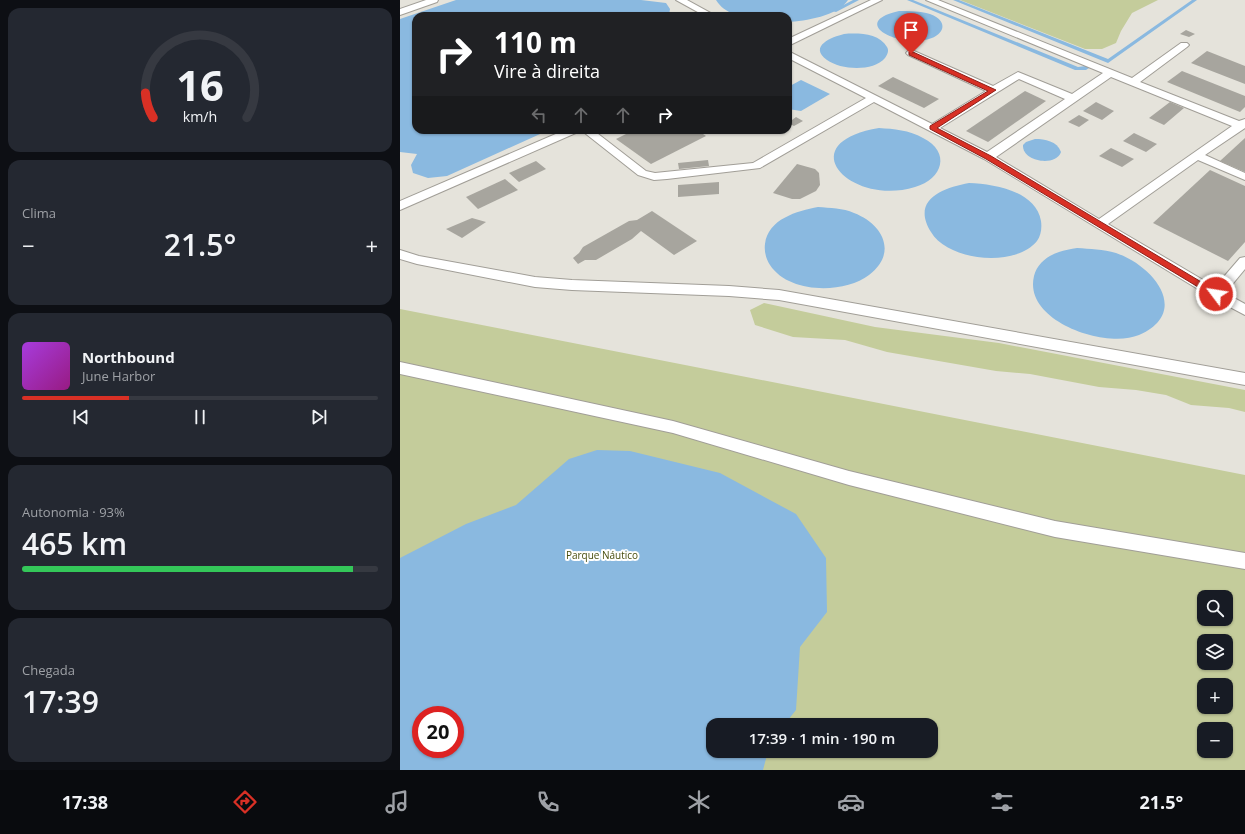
<!DOCTYPE html>
<html lang="pt">
<head>
<meta charset="utf-8">
<style>
  :root { --surface:#171b24; --page:#242831; --text:#f1f3f6; --muted:#9ea1a6; --line:#363941; --accent:#d93025 }
  body { margin:0; font-family:"Open Sans",sans-serif; background:var(--page); color:var(--text); height:100vh; display:flex; flex-direction:column; font-size:15px; white-space:nowrap }
  * { box-sizing:border-box; margin:0 }
  p { font-size:13px; color:var(--muted) }
  .icon { flex:none; width:22px; height:22px; fill:none; stroke:currentColor; stroke-width:2; stroke-linecap:round; stroke-linejoin:round }
  .map { position:relative; flex:1; overflow:hidden }
  .panel { display:flex; flex-direction:column; gap:8px; padding:8px; background:#0d0f14; width:400px }
  .panel>* { flex:none }
  .hud { position:absolute; left:12px; top:12px; width:380px; height:122px; border-radius:12px; box-shadow:0 1px 3px #0004; background:#202124; color:#fff; overflow:hidden }
  .buttons { position:absolute; left:797px; top:590px; display:grid; gap:8px }
  .buttons a { display:grid; place-items:center; width:36px; height:36px; border-radius:8px; background:var(--surface); box-shadow:0 1px 3px #0004; font-size:20px }
  .speed { position:absolute; left:12px; top:706px; display:flex; gap:8px; font-size:20px; font-weight:700; text-align:center }
  .speed>* { display:grid; place-content:center; width:52px; height:52px; border-radius:50%; background:var(--surface); box-shadow:0 1px 3px #0004; line-height:1 }
  .speed .limit { border:6px solid #d22; background:#fff; color:#111 }
  .pin { position:absolute; display:grid; place-items:center; width:34px; height:34px; color:#fff; margin:-41px -17px; border-radius:50% 50% 50% 0; rotate:-45deg; box-shadow:0 0 4px #0007 }
  .pin .icon { rotate:45deg }
  .me { position:absolute; width:44px; margin:-22px; rotate:301deg; stroke-linejoin:round; filter:drop-shadow(0 0 3px #0008) }
  .turn { display:flex; align-items:center; gap:14px; height:84px; padding:0 16px; font-size:18px }
  .turn .icon { width:52px; height:52px; stroke-width:2.5 }
  .turn b { display:block; font-size:28px; line-height:34px }
  .lanes { display:flex; align-items:center; height:38px; padding:0 16px; background:#0003; justify-content:center; gap:20px; direction:ltr }
  .lanes .off { opacity:.35 }
  .big { font-size:30px; font-weight:600; line-height:1.1 }
  .panel .tile { flex:1; display:flex; flex-direction:column; justify-content:center; gap:6px; min-width:0; padding:0 14px; border-radius:12px; background:var(--page) }
  .panel .dial { align-items:center; gap:0 }
  .dial svg { height:104px; overflow:visible; fill:none; stroke:var(--line); stroke-width:7; stroke-linecap:round; text-anchor:middle }
  .dial text { fill:var(--text); stroke:none }
  .song { display:flex; align-items:center; gap:12px }
  .cover { width:48px; height:48px; border-radius:6px; background:linear-gradient(135deg,hsl(280 70% 55%),hsl(310 70% 35%)) }
  .played { height:4px; border-radius:2px; background:linear-gradient(90deg,var(--accent) 30%,var(--line) 30%) }
  .keys { display:flex; justify-content:space-around; direction:ltr }
  .heat { display:flex; justify-content:space-between; align-items:center; font-size:22px; direction:ltr }
  .charge { height:6px; border-radius:3px; background:linear-gradient(90deg,#34c759 93%,var(--line) 0) }
  .trip { position:absolute; left:306px; top:718px; width:232px; height:40px; border-radius:12px; background:var(--surface); box-shadow:0 1px 3px #0004; font-weight:600; line-height:40px; text-align:center }
  .tab-bar { display:flex; height:64px; justify-content:space-around; align-items:center; background:#090b0e; color:var(--muted) }
  .tab-bar .icon { width:28px; height:28px }
  .tab-bar .on { color:var(--accent) }
  .tab-bar b { font-size:18px; color:var(--text) }
  main { display:flex; flex:1; min-height:0 }
  .map>svg:first-child { display:block }
</style>
</head>
<body>
<main>
<section class="panel">
<div class="tile dial"><svg viewBox="0 0 100 80">
<path d="M14 69A42 42 0 1 1 86 69"/>
<path d="M14 69A42 42 0 0 1 8 50" stroke="#d93025"/>
<text x="50" y="56" font-size="32" font-weight="700">16</text>
<text x="50" y="72" font-size="11">km/h</text>
</svg></div>
<div class="tile"><p>Clima</p>
<div class="heat"><a>−</a><b class="big">21.5°</b><a>+</a></div>
</div>
<div class="tile">
<div class="song"><i class="cover"></i><div><b>Northbound</b><p>June Harbor</p></div></div>
<div class="played"></div>
<div class="keys"><svg class="icon" aria-label="previous" viewBox="0 0 24 24"><path d="M18 5L8 12l10 7zM5 5v14"/></svg><svg class="icon" aria-label="pause" viewBox="0 0 24 24"><path d="M8 5v14M16 5v14"/></svg><svg class="icon" aria-label="next" viewBox="0 0 24 24"><path d="M6 5l10 7-10 7zM19 5v14"/></svg></div>
</div>
<div class="tile"><p>Autonomia · 93%</p><b class="big">465 km</b><div class="charge"></div></div>
<div class="tile"><p>Chegada</p><b class="big">17:39</b></div>
</section>
<div class="map">
<svg width="845" height="770" viewBox="0 0 845 770">
  <rect width="100%" height="100%" fill="#e5e3db"/>
  <!-- green -->
  <g fill="#c4cc9b" fill-rule="evenodd">
    <polygon points="560,0 758,0 732,13 721,31 716,43 702,49 685,49"/>
    <polygon points="364,303 475,327 599,343 845,390 845,412 829,408 791,405 766,395 736,390 699,387 630,374 596,371 487,352 445,340 393,337 355,325 350,310"/>
    <path d="M0,309l845,166v295h-845zM804,597h22v22h-22zM804,641h22v22h-22zM804,685h22v22h-22zM21,715h34v34h-34zM313,725h218v26h-218zM804,729h22v22h-22z"/>
  </g>
  <!-- water -->
  <g fill="#8ab9e0" fill-rule="evenodd">
    <polygon points="56,0 241,0 266,3 270,9 269,15 285,16 16,16 16,130 149,130 47,176 28,178 13,173 11,165 17,154 0,152 0,19"/>
    <path d="M316,0h132c-10,16 -43,21 -60,22v-6c-23,0 -58,7 -72,-16z"/>
    <path d="M499,11c10,0 21,0 31,3 21,8 13,23 -5,26 -30,6 -75,-18 -26,-29z"/>
    <path d="M444,34c14,-1 35,-1 43,13 2,3 1,7 -2,11 -12,14 -44,12 -58,2 -19,-14 5,-23 17,-26z"/>
    <polygon points="401,80 430,94 401,111 388,109 388,87"/>
    <path d="M479,128c15,1 30,2 44,10 28,14 20,41 -8,49 -64,20 -126,-44 -36,-59z"/>
    <path d="M635,139c10,0 22,2 26,13 -5,15 -39,10 -38,-7l3,-3z"/>
    <path d="M569,183c25,1 67,8 72,38 1,7 0,15 -4,20 -22,27 -89,20 -106,-9 -20,-32 11,-44 38,-49z"/>
    <path d="M418,207c12,1 25,1 36,6 29,11 44,40 15,62 -25,19 -80,19 -99,-10 -4,-6 -6,-14 -5,-21 3,-25 32,-33 53,-37z"/>
    <path d="M677,248c13,1 26,1 39,5 38,13 75,59 23,82 -34,14 -116,-14 -105,-59 3,-12 13,-20 25,-24 5,-2 12,-3 18,-4z"/>
    <path d="M197,450l33,1 90,22 76,41 30,44 1,54 -27,35 -4,63 -12,15h-71v26h55l-5,19h-363v-212l66,-34 50,-19 53,-46zM21,715h34v34h-34z"/>
  </g>
  <g fill="none" stroke-linecap="round" stroke-linejoin="round">
    <!-- stream -->
    <g fill="#8ab9e0" fill-rule="evenodd">
      <polygon points="453,0 459,0 436,12 432,11"/>
      <polygon points="507,0 513,0 678,67 686,66 689,68 686,70 675,70"/>
      <polygon points="553,0 559,0 708,59 792,0 797,0 708,63"/>
    </g>
  </g>
  <!-- building -->
  <g fill="#a7a59e">
    <polygon points="786,30 795,34 789,37 780,34"/>
    <polygon points="807,51 845,66 845,84 791,63"/>
    <polygon points="782,71 845,96 845,107 840,112 767,82"/>
    <polygon points="493,77 539,99 524,108 478,86"/>
    <polygon points="625,91 646,101 588,142 566,131"/>
    <polygon points="696,102 714,111 702,120 683,111"/>
    <polygon points="770,102 784,108 764,125 749,118"/>
    <polygon points="679,115 689,120 679,127 668,122"/>
    <polygon points="396,117 403,121 394,126 388,123"/>
    <polygon points="234,130 297,130 306,136 251,164 216,139"/>
    <polygon points="734,133 757,144 746,152 723,141"/>
    <polygon points="845,138 845,172 820,161"/>
    <polygon points="711,148 734,159 722,167 699,156"/>
    <polygon points="308,160 309,166 279,169 278,163"/>
    <polygon points="136,161 146,169 119,182 109,173"/>
    <polygon points="397,164 415,169 419,173 420,185 416,191 400,199 392,199 373,193"/>
    <polygon points="810,170 845,186 845,242 828,261 753,223"/>
    <polygon points="105,179 118,190 78,209 66,197"/>
    <polygon points="319,182 319,194 278,197 278,185"/>
    <polygon points="252,211 297,241 274,255 241,231 232,239 196,260 185,260 178,264 173,258 179,253 183,247 229,221 237,220"/>
    <polygon points="72,218 86,222 62,238 46,229"/>
  </g>
  <g fill="none" stroke-linecap="round" stroke-linejoin="round">
    <!-- lane casing -->
    <g stroke="#a19e97" stroke-width="2">
      <g id="lane">
        <polygon points="26,0 38,0 37,2 0,15 0,9"/>
        <polygon points="276,0 287,0 316,16 305,16"/>
        <polygon points="471,0 482,0 388,46 388,39"/>
        <path d="M526,0h12l194,78 49,-35h6l2,2 -2,2 -47,35 99,39 6,-2v9l-40,27 40,18v7l-47,-20 -90,64 107,63 25,-29 5,-1v12l-20,24 20,11v11l-34,-18 -227,-138 -110,-57 -114,66 -93,11 -13,1 -16,-5 -57,-45h12l53,41 9,2 98,-10 113,-65 -78,-40v-7l144,73 54,-33 -78,-36 -2,-2 2,-2h6l79,35 25,-14 54,22 31,-21zM711,77l121,49 -133,93 -103,-62zM619,79l46,20 -78,53 -47,-24z"/>
        <polygon points="165,130 179,130 178,132 0,210 0,201"/>
        <polygon points="0,250 19,256 135,277 172,280 329,286 379,290 845,373 845,385 379,300 329,296 172,290 135,287 17,264 0,259"/>
        <polygon points="0,362 273,421 449,471 655,521 845,553 845,569 655,537 449,485 273,433 0,374"/>
      </g>
    </g>
    <!-- lane -->
    <use href="#lane" fill="#fff" fill-rule="evenodd"/>
  </g>
  <!-- route -->
  <polygon fill="#d93025" stroke="#8d1f18" points="509,52 513,52 596,90 537,128 591,156 818,292 818,296 813,296 586,159 530,129 530,126 588,91 509,55"/>
  <g text-anchor="middle" dominant-baseline="central" stroke-width="4" stroke-linejoin="round" paint-order="stroke">
    <!-- park labels -->
    <g font-size="10" fill="#484e0e" stroke="#fff">
      <text x="202" y="555">Parque Náutico</text>
    </g>
  </g>
</svg>
<div class="buttons">
<a><svg class="icon" aria-label="search" viewBox="0 0 24 24"><circle cx="10" cy="10" r="6"/><path d="M15 15l6 6"/></svg></a>
<a><svg class="icon" aria-label="layers" viewBox="0 0 24 24"><path d="M12 4l9 5-9 5-9-5zM3 14l9 5 9-5"/></svg></a>
<a>+</a>
<a>−</a>
</div>
<div class="speed"><div class="limit">20</div></div>
<div class="pin" style="left:511px;top:54px;background:#d93025"><svg class="icon" aria-label="arrive" viewBox="0 0 24 24"><path d="M6 21V4h12l-3 4 3 4H6"/></svg></div>
<svg class="me" style="left:816px;top:294px" viewBox="-20 -20 40 40"><circle r="17" fill="#d93025" stroke="#fff" stroke-width="3"/><path d="M0-11L8 9 0 5-8 9z" fill="#fff"/></svg>
<div class="trip">17:39 · 1 min · 190 m</div>
<div class="hud">
<div class="turn"><svg class="icon" aria-label="right" viewBox="0 0 24 24"><path d="M7 20v-9h11M14 6l5 5-5 5"/></svg><div><b>110 m</b>Vire à direita</div></div>
<div class="lanes"><svg class="icon off" aria-label="left" viewBox="0 0 24 24"><path d="M17 20v-9H6M10 6l-5 5 5 5"/></svg><svg class="icon off" aria-label="ahead" viewBox="0 0 24 24"><path d="M12 20V5M6 11l6-6 6 6"/></svg><svg class="icon off" aria-label="ahead" viewBox="0 0 24 24"><path d="M12 20V5M6 11l6-6 6 6"/></svg><svg class="icon" aria-label="right" viewBox="0 0 24 24"><path d="M7 20v-9h11M14 6l5 5-5 5"/></svg></div>
</div>
</div>
</main>
<nav class="tab-bar">
<b>17:38</b>
<svg class="icon on" aria-label="directions" viewBox="0 0 24 24"><path d="M12 3l9 9-9 9-9-9zM9 14v-3h6M13 9l2 2-2 2"/></svg>
<svg class="icon" aria-label="music" viewBox="0 0 24 24"><path d="M9 18V5l10-2v13"/><circle cx="6" cy="18" r="3"/><circle cx="16" cy="16" r="3"/></svg>
<svg class="icon" aria-label="phone" viewBox="0 0 24 24"><path d="M5 4h4l2 5-3 2q2 4 5 5l2-3 5 2v4C11 20 4 13 5 4z"/></svg>
<svg class="icon" aria-label="climate" viewBox="0 0 24 24"><path d="M12 3v18M4 7l16 10M4 17L20 7"/></svg>
<svg class="icon" aria-label="car" viewBox="0 0 24 24"><path d="M5 17H2v-5l4-1 3-4h7l3 4 3 1v5h-3M9 17h6M6 11h13"/><circle cx="7" cy="17" r="2"/><circle cx="17" cy="17" r="2"/></svg>
<svg class="icon" aria-label="filters" viewBox="0 0 24 24"><path d="M4 7h16M4 17h16"/><circle cx="9" cy="7" r="2"/><circle cx="15" cy="17" r="2"/></svg>
<b>21.5°</b>
</nav>
</body>
</html>
